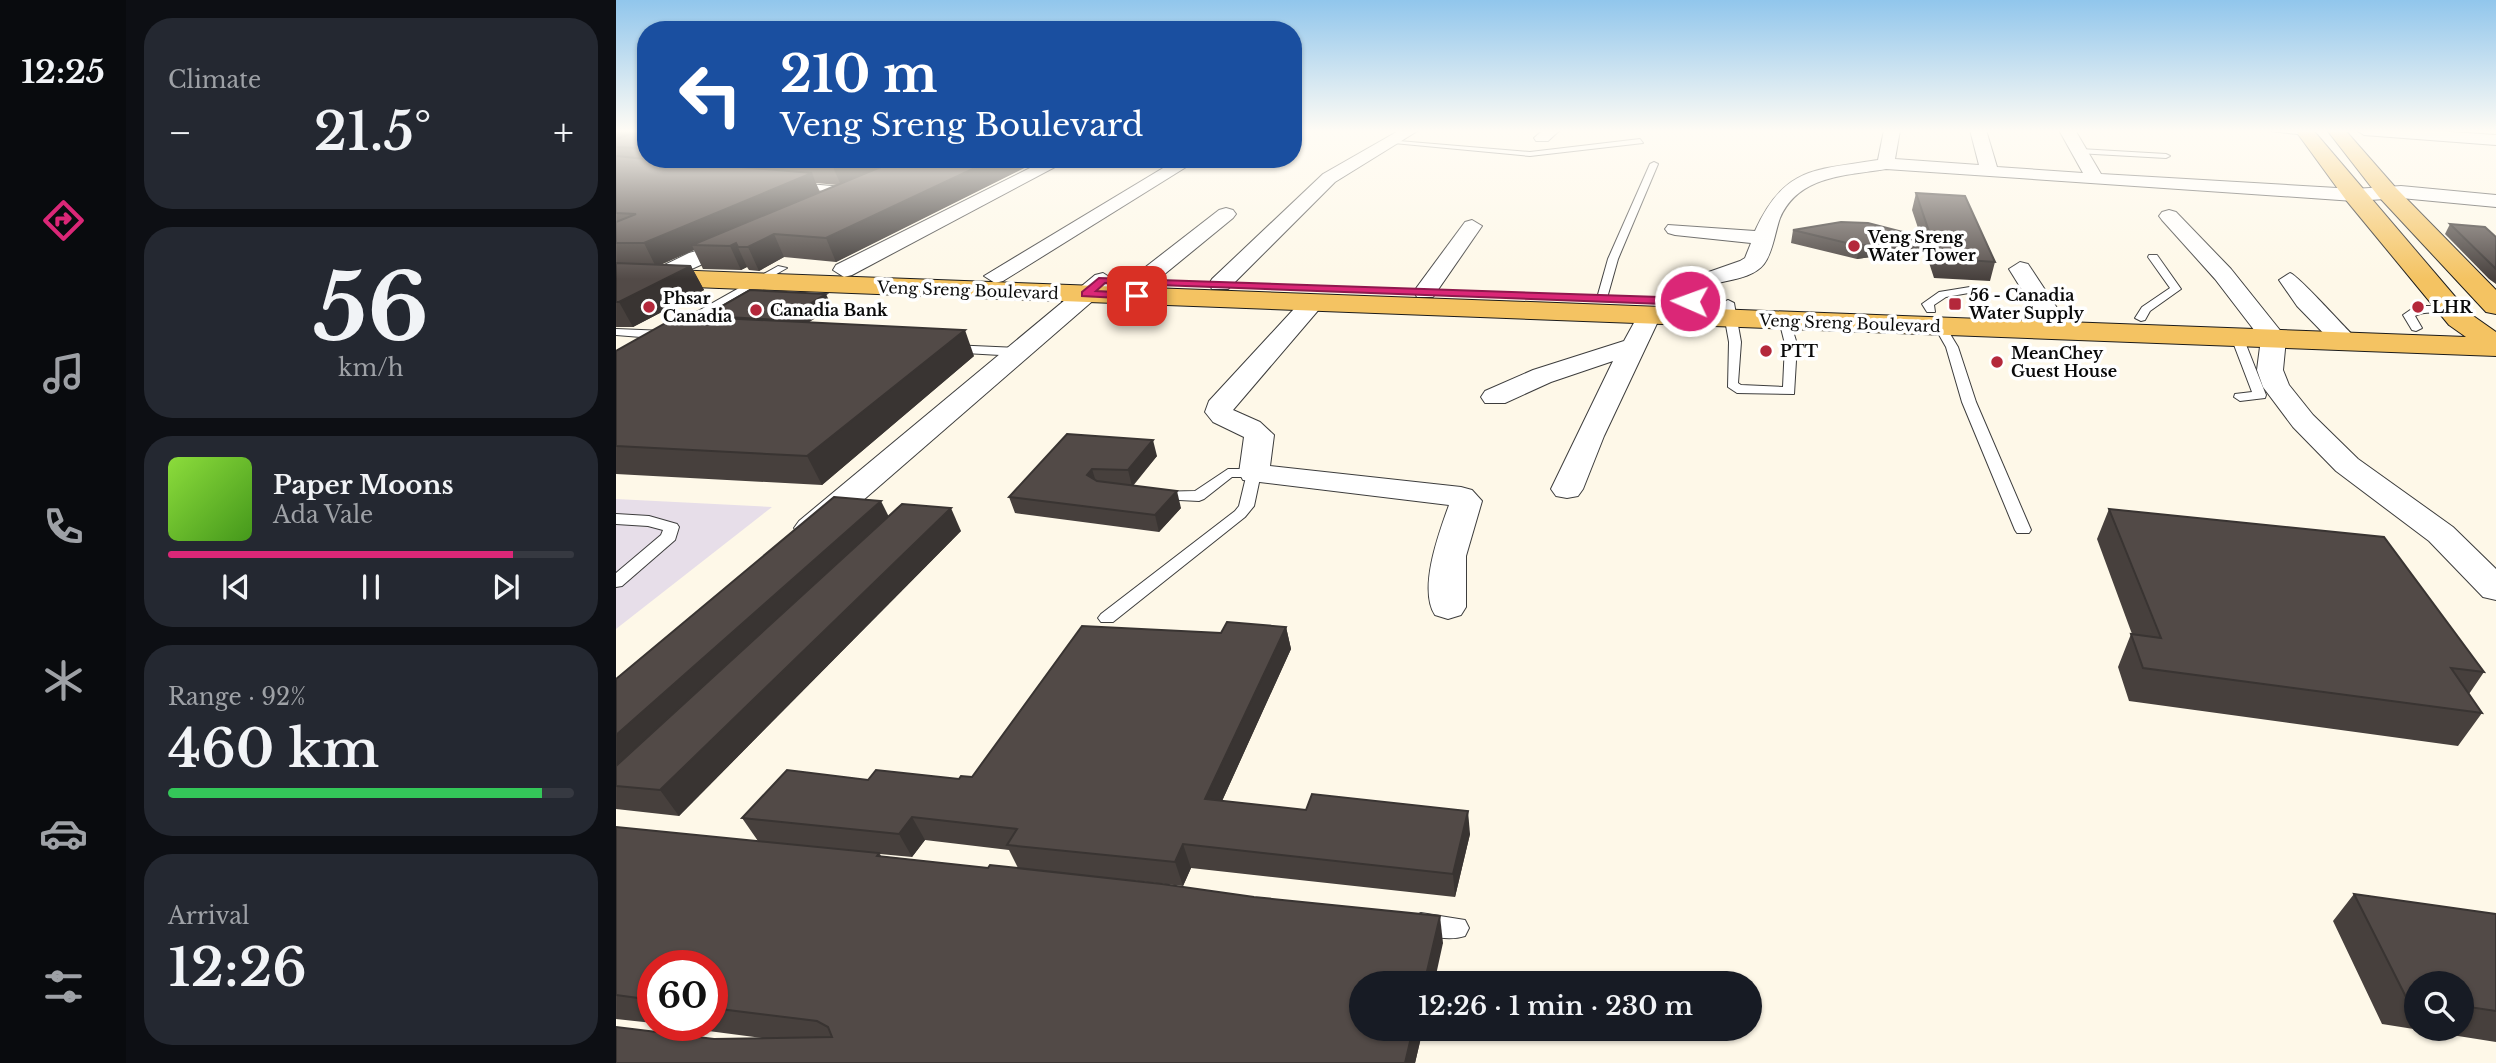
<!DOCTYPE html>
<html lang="en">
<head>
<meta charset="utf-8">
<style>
  :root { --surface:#171b24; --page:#242831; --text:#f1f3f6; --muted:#9ea1a6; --line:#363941; --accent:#db2777 }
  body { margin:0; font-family:"Libre Baskerville",serif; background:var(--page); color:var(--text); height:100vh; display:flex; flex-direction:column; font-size:26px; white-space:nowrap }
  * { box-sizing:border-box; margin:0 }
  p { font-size:23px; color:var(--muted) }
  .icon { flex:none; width:38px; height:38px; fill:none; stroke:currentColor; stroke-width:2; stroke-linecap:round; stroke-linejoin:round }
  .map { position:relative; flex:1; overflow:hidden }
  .side { display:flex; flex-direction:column; gap:18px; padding:18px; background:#0d0f14; width:490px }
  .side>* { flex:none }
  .hud { position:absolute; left:21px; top:21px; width:665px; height:147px; border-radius:28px; box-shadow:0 2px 5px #0004; background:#1a4fa0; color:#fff; overflow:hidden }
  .fabs { position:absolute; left:1788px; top:971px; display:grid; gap:14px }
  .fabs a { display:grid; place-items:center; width:70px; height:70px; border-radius:50%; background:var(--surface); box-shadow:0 2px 5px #0004; font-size:35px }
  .speed { position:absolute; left:21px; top:950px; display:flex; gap:14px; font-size:35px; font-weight:700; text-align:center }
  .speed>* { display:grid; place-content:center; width:91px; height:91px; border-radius:50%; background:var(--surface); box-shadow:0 2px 5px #0004; line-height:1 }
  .speed .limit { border:10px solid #d22; background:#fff; color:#111 }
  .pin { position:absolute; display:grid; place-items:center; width:60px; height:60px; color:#fff; margin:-30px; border-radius:14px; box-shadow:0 4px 10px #0006 }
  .me { position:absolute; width:77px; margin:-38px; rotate:272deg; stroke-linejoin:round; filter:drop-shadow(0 0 5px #0008) }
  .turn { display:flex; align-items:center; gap:24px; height:147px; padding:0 28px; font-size:32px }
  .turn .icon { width:91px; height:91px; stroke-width:2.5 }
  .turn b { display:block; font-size:49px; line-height:60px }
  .big { font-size:52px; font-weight:600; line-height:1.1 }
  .side .widget { flex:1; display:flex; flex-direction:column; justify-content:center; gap:10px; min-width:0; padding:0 24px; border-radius:28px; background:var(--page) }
  .side .dial { align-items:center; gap:0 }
  .dial b { font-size:91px; line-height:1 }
  .song { display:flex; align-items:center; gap:21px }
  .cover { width:84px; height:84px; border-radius:10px; background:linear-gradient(135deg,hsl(90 70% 55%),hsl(100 70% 35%)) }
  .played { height:7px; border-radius:4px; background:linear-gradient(90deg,var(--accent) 85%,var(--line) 85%) }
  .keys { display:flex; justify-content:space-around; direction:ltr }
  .heat { display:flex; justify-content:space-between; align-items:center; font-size:38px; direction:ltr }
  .charge { height:10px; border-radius:5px; background:linear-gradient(90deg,#34c759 92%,var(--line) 0) }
  .trip { position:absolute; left:733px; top:971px; width:413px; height:70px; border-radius:35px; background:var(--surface); box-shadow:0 2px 5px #0004; font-weight:600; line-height:70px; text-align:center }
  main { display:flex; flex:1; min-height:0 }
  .menu { display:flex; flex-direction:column; width:126px; justify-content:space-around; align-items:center; background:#090b0e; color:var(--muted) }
  .menu .icon { width:49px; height:49px }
  .menu .current { color:var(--accent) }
  .menu b { font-size:32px; color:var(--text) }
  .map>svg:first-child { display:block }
</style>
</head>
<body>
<main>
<nav class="menu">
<b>12:25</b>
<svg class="icon current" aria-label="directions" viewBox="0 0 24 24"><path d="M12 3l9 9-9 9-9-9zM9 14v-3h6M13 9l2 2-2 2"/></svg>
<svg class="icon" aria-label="music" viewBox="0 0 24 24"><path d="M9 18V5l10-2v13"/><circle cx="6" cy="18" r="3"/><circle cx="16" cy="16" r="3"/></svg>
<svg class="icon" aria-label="phone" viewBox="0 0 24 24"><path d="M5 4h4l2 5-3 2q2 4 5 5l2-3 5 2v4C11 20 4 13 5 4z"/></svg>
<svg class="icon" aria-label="climate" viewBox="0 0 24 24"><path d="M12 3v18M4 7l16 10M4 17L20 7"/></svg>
<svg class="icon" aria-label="car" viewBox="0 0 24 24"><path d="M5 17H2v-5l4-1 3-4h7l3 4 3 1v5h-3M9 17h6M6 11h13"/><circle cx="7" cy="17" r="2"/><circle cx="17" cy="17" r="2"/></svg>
<svg class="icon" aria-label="filters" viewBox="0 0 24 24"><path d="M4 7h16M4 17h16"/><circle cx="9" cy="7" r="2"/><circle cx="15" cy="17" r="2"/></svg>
</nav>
<section class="side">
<div class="widget"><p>Climate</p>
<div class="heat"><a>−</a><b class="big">21.5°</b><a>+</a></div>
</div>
<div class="widget dial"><b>56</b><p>km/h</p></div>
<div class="widget">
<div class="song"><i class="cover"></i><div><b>Paper Moons</b><p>Ada Vale</p></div></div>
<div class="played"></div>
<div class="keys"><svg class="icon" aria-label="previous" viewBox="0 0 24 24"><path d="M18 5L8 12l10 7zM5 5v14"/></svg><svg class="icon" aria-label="pause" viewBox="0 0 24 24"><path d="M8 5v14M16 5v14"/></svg><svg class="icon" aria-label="next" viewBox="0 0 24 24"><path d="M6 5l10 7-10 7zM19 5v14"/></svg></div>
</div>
<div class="widget"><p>Range · 92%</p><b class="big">460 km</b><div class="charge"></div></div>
<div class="widget"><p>Arrival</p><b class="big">12:26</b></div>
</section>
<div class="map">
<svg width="1880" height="1063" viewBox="0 0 1880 1063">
  <rect width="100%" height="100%" fill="#fef8e8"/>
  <!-- industrial -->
  <polygon fill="#e7dee9" points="0,499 156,507 0,629"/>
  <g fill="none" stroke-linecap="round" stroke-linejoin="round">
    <!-- service casing -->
    <g stroke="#3d3d3d" stroke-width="2">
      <g id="service">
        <polygon points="1646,130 1676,130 1694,133 1690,135"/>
        <polygon points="1024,139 1027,143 914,156 767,142 771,140 914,152"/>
        <polygon points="1464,149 1550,154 1554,156 1550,158 1461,153"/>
        <polygon points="1038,162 1042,164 1002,259 991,298 982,300 981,298 992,259 1034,164"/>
        <polygon points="180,183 228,187 232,190 228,193 177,188 177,184"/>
        <polygon points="1533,255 1541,255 1565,289 1534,311 1529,320 1525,321 1519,318 1526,307 1554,288 1532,257"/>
        <polygon points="162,266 171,268 62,330 54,330 52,328"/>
        <polygon points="1360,286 1364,287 1364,291 1330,297 1318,305 1319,312 1311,312 1306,304 1323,292"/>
        <polygon points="1112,300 1118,303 1125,342 1122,383 1125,385 1167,387 1169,344 1163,320 1173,318 1181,344 1178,394 1121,393 1112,387 1113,342 1106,303"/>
        <path d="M1800,306h34l6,3c-12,8 -28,-1 -41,7l7,12 -6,3 -4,-1 -9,-15z"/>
        <polygon points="1324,323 1328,324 1342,347 1360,402 1415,530 1413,533 1401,533 1399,530 1346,402 1330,347 1318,326"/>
        <polygon points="0,329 50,331 56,335 50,339 0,335"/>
        <polygon points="1621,333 1627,337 1650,395 1649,398 1624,401 1618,397 1619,394 1636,392 1615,337"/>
        <polygon points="335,345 402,348 408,352 402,356 331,352 329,349"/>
        <polygon points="612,469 638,469 645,473 638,506 629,517 497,622 485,622 482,618 485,614 619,511 623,506 630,477 616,477 588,499 583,501 543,499 536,495 538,492 579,491"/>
        <polygon points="0,514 33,516 61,524 63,527 59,540 6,586 0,587 0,573 45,535 47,530 32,526 0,524"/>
        <path d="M805,913l44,7 4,8 -4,8c-15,5 -37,1 -52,-5l-4,-7 4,-7z"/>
      </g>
    </g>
    <!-- minor casing -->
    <g stroke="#3d3d3d" stroke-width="2">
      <g id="minor">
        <polygon points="784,130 803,130 719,182 612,289 596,289 593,284 596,279 707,174"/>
        <polygon points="927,130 944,130 932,141 920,141 918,138"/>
        <path d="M1268,130h16l-5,29 84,6 -9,-35h16l11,37 86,6 -24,-43h16l26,44 253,15 47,-3 95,9v12l-95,-9 -47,3 -468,-32c-41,7 -87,6 -106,49 -5,14 -7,34 -16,46 -14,18 -46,15 -64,25l2,12 -4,5h-16l-5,-19 3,-5 60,-21 5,-3 6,-15 -76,-8 -7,-2 -3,-4 3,-4 87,6c29,-64 59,-61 123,-71z"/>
        <polygon points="1740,130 1807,130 1880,135 1880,145 1748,135"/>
        <polygon points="432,159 454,159 236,275 228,277 217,270 220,265"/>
        <polygon points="562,159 583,159 387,281 379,283 368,276"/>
        <polygon points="610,208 617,210 620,214 617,218 534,286 518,286 515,281 518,276 603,210"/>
        <polygon points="1553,210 1560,212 1615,269 1667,334 1670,339 1667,370 1673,385 1697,415 1742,459 1837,527 1880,569 1880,600 1867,597 1813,541 1720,471 1677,427 1647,387 1641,370 1645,339 1599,279 1546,220 1543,216 1546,212"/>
        <polygon points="856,220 866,226 817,297 801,297 798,292 801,287 849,222"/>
        <polygon points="125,238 132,240 135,244 132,248 89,263 40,285 29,278 32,273 73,253"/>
        <polygon points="1404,262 1412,264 1445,314 1441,319 1425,319 1421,314 1393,269"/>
        <polygon points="487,273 498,280 495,285 207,535 195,538 183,535 178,528 183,521 479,275"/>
        <path d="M1674,273c9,3 52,52 64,63l3,5 -3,5h-18l-39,-40 -18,-26z"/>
        <path d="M697,295l8,2 4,5 -4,5 -88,103 27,12 14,13 -4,31 191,21 11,3 10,11 -16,55v51l-5,8 -13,4 -13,-4c-17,-26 4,-82 14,-110l-206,-25 -4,-7 5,-36 -31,-15 -8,-10 4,-11 96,-104z"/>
        <polygon points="1033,308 1041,310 1045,315 988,436 967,489 962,496 951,498 940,496 935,489 997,361 935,382 889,403 869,403 865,397 869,391 917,370 1008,341 1025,310"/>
      </g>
    </g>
    <!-- primary casing -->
    <g stroke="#1b1b1b" stroke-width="2">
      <g id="primary">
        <polygon points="1679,130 1697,130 1853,313 1880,332 1880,356 0,284 0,268 1850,337 1833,325 1730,200"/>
        <polygon points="1711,130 1729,130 1779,187 1880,290 1880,314 1870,312 1763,197"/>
      </g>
    </g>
    <!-- service -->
    <use href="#service" fill="#fff" fill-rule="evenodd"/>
    <!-- minor -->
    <use href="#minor" fill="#fff" fill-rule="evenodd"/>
    <!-- primary -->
    <use href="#primary" fill="#f4c362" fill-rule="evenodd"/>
  </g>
  <!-- wall -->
  <g fill="#47403d" fill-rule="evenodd">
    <path d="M0,130h30v29h396l-206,103 -52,-5 -25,14 -10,-1 -2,-3 -6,3 -38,-1 -9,-19 -33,14 30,2 13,24 -71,37h-17zM200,183l21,2 -17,7z"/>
    <polygon points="1300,193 1379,262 1374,281 1318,278 1305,238 1303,250 1241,259 1175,243 1177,230 1305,237 1296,210"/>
    <polygon points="1834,224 1880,237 1880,284 1873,279 1829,234"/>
    <polygon points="216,307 192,323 358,356 206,485 0,474 0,351 90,318 89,316"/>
    <polygon points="451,434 541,456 517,486 565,508 543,532 399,513 393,497"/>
    <polygon points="1493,509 1868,672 1853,694 1866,713 1842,746 1513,701 1502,667 1515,634 1516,634 1481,539"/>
    <polygon points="273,517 345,531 63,816 0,809 0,679"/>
    <path d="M670,627l5,22 -69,152 248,33 -15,63 -264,-29 -8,18 -54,-6 314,63 -81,86h61l-8,34h-799l98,-24h56l-100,-13h42v-60h-59v57l-37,-4v-192l142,14 -16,-23 126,-38 91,-1 13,-2 249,-144zM309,840l84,10 9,18h-30l-107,-12 -1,-2 32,3z"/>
    <path d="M1738,894l142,20v128l-114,-18 -49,-103zM1801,984h45v45h-45z"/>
  </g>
  <!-- shaded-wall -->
  <g fill="#393432">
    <polygon points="30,146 30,159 49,159 50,162 34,168 24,148"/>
    <polygon points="230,159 286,159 225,185 216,165"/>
    <polygon points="378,159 426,159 220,262 210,238"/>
    <polygon points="196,173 204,194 76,245 78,250 40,267 28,243"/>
    <polygon points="158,234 168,257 143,271 132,247"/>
    <polygon points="1306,237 1303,250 1241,259 1243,246"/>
    <polygon points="120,243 131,267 125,270 114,246"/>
    <polygon points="75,266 88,290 17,327 3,302"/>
    <polygon points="210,294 216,307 174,334 167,320"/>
    <polygon points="349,330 358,356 206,485 191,456"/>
    <polygon points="537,440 541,456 516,486 512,470"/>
    <polygon points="476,469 481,485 471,475"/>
    <polygon points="561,491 565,508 543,532 539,515"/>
    <polygon points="265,501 276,523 0,777 0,735"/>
    <polygon points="335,508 345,531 63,816 44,790"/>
    <polygon points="670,627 675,649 596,823 589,799"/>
    <polygon points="852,811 854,834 839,897 837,874"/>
    <polygon points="296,817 309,840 296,857 283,834"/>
    <polygon points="567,844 575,868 567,886 559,862"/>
    <polygon points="824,916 827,943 818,984 808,984"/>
    <polygon points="797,1029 807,1029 799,1063 789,1063"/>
  </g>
  <!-- building -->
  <g fill="#524a47" stroke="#393432" stroke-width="2">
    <polygon points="0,130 30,130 30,146 24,148 0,147 0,139 17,133 0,132"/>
    <polygon points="0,156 30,159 196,173 28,243 0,243 0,222 20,214 0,213"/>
    <polygon points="152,159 230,159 216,165"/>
    <polygon points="284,159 378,159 210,238 158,234 132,247 122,247 120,243 114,246 76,245"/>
    <polygon points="1300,193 1349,196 1379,262 1322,258"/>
    <polygon points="1225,222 1252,223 1306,237 1243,246 1177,230"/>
    <polygon points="1834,224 1869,227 1880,237 1880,269"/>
    <polygon points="0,263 75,266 3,302 0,302"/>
    <polygon points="134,290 210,294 167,320 89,316"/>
    <polygon points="62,316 349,330 191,456 0,446 0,351"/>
    <polygon points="451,434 537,440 512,470 476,469 471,475 481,481 561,491 539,515 393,497"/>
    <polygon points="218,497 265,501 0,735 0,679"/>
    <polygon points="286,504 335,508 44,790 0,786 0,766"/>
    <polygon points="1493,509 1768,537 1868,672 1835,668 1866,713 1527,668 1515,634 1545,638"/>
    <polygon points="611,622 670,627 589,799 690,810 696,794 852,811 837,874 567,844 559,862 391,845 401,829 296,817 283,834 126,818 171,770 252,780 260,770 343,779 345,776 356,777 466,626 605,633"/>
    <polygon points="0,827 263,853 261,856 372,868 374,865 546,884 638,897 824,916 808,984 746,984 746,1029 797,1029 789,1063 0,1063 0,1027 98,1039 216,1037 212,1027 201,1021 96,1008 96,966 37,966 37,1000 0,995"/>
    <polygon points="1738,894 1880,914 1880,1011 1846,1006 1846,984 1801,984 1801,999 1790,997"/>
  </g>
  <!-- sky -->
  <linearGradient id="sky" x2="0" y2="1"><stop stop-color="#91c6ec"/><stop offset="0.47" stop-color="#fffcf5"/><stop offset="1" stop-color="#fffcf5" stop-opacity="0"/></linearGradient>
  <rect width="1880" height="279" fill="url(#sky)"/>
  <!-- route -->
  <polygon fill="#db2777" stroke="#8e194d" stroke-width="2" points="483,278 1074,298 1080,301 1074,305 489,283 480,291 521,293 526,296 521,299 466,296 466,292"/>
  <!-- markers -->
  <g fill="#b4283b" stroke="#fff" stroke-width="2.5">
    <circle cx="1238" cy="246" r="7"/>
    <rect x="1332" y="297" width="14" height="14" rx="3.5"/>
    <circle cx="33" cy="307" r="7"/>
    <circle cx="1802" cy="307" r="7"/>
    <circle cx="140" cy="310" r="7"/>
    <circle cx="1150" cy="351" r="7"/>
    <circle cx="1381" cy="362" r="7"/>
  </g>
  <g text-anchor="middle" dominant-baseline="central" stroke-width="7" stroke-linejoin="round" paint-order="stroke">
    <!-- far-poi labels -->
    <g font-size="16" font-weight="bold" fill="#0a0a0a" stroke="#fff" text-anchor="start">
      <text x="1252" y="237">Veng Sreng<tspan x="1252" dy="18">Water Tower</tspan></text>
      <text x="1353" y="295">56 - Canadia<tspan x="1353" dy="18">Water Supply</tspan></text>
      <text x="47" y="298">Phsar<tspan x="47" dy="18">Canadia</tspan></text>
      <text x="1816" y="307">LHR</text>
      <text x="154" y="310">Canadia Bank</text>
      <text x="1164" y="351">PTT</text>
      <text x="1395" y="353">MeanChey<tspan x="1395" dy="18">Guest House</tspan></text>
    </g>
    <!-- far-street labels -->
    <g font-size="16" fill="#0a0a0a" stroke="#fff">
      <text transform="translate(352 290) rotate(2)">Veng Sreng Boulevard</text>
      <text transform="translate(1234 323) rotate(2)">Veng Sreng Boulevard</text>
    </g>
  </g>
</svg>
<div class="fabs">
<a><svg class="icon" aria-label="search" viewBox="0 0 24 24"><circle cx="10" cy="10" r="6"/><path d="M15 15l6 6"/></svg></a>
</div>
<div class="speed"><div class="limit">60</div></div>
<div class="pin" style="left:521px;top:296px;background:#d93025"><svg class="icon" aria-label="arrive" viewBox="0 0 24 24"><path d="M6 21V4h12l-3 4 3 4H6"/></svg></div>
<svg class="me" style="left:1074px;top:301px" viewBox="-20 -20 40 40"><circle r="17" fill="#db2777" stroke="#fff" stroke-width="3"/><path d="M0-11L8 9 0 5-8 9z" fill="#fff"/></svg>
<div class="trip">12:26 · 1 min · 230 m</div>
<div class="hud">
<div class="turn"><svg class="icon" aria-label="left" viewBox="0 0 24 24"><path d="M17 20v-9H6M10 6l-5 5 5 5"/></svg><div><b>210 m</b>Veng Sreng Boulevard</div></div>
</div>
</div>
</main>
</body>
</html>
